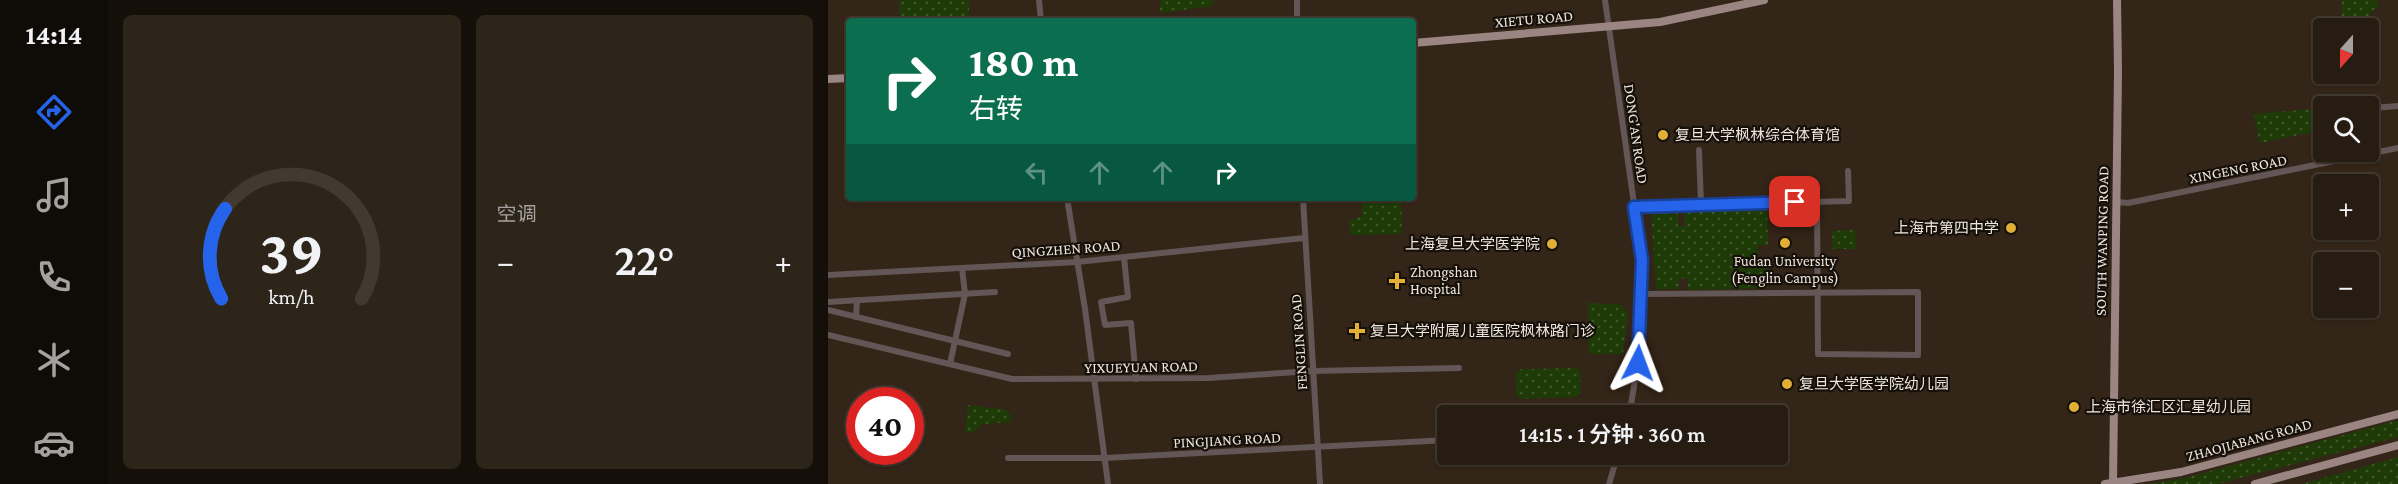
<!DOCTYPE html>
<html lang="zh">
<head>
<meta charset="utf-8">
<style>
  :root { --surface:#261c11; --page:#2e251a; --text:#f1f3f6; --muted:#a4a19f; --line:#423a31; --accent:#2563eb }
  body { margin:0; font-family:"Crimson Pro","Noto Sans SC",serif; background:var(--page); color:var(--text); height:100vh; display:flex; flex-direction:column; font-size:22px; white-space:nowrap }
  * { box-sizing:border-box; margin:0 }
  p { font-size:20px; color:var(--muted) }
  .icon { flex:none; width:33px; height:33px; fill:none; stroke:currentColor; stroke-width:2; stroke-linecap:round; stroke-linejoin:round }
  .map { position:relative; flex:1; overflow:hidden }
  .side { display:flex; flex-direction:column; gap:15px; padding:15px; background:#150f09; width:720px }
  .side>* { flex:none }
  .hud { position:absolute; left:18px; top:18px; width:570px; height:183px; border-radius:6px; box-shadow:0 2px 4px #0004,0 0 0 2px var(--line); background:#0b6e4f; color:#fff; overflow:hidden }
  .needle { width:39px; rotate:201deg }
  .buttons { position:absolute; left:1485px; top:18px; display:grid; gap:12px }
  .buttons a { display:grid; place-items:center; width:66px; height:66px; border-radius:6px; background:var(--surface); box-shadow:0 2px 4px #0004,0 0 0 2px var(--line); font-size:30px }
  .speed { position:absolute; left:18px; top:387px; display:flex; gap:12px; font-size:30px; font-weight:700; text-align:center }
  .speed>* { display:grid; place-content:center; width:78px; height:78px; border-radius:50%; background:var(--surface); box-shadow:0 2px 4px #0004,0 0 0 2px var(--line); line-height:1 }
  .speed .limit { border:9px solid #d22; background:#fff; color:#111 }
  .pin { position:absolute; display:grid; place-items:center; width:51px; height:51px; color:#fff; margin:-26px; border-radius:12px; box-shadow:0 3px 9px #0006 }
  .me { position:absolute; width:66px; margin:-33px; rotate:3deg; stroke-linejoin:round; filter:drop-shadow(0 0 4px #0008) }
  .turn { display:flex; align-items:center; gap:21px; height:126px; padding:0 24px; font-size:27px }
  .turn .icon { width:78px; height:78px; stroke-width:2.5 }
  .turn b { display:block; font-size:42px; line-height:51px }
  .lanes { display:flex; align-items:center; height:57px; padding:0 24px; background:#0003; justify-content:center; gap:30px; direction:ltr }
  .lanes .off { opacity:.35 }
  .big { font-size:45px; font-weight:600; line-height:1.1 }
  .side .tile { flex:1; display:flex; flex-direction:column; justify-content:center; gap:9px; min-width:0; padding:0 21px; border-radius:9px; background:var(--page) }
  .side .dial { align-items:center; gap:0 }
  .dial svg { height:156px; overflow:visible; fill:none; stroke:var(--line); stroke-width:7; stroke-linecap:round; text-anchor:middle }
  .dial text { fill:var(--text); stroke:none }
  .heat { display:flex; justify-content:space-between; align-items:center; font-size:33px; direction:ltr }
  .side .tiles { flex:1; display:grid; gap:15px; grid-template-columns:repeat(2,1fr) }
  .trip { position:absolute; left:609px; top:405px; width:351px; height:60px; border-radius:6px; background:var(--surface); box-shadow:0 2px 4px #0004,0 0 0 2px var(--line); font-weight:600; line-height:60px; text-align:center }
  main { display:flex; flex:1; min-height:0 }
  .tabs { display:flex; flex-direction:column; width:108px; justify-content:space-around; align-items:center; background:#0f0b07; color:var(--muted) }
  .tabs .icon { width:42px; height:42px }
  .tabs .selected { color:var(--accent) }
  .tabs b { font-size:27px; color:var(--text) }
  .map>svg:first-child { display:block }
</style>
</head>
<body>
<main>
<nav class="tabs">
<b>14:14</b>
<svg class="icon selected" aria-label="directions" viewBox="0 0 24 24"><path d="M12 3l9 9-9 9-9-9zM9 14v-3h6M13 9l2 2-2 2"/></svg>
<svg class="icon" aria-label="music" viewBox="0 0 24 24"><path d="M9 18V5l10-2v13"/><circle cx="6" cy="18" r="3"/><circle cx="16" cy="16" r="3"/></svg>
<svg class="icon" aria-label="phone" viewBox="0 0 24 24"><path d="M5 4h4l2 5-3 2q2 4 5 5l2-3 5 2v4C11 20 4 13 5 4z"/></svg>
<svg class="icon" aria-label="climate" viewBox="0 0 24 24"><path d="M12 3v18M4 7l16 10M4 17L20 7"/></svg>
<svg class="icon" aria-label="car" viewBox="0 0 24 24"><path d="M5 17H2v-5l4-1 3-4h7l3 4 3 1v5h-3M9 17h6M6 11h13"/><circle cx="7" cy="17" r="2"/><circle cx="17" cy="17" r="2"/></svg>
</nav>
<section class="side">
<div class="tiles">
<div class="tile dial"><svg viewBox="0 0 100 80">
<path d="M14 69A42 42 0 1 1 86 69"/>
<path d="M14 69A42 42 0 0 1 16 23" stroke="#2563eb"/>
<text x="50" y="56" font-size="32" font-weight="700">39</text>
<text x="50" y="72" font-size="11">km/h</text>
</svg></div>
<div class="tile"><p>空调</p>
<div class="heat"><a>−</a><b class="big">22°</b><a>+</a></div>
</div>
</div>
</section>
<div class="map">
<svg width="1570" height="484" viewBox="0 0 1570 484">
  <defs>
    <pattern id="green-dots" width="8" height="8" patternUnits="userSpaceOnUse" patternTransform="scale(1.5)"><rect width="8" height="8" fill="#1e3b07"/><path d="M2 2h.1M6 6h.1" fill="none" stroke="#3f572b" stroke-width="1.8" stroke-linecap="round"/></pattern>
  </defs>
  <rect width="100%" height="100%" fill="#332517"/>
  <!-- green -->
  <g fill="url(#green-dots)">
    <rect x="71" y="0" width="70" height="21"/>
    <polygon points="333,0 386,0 384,6 334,13 331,11"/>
    <polygon points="1514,0 1548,0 1552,7 1545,10 1536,22 1516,22 1513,19"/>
    <polygon points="1495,108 1495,130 1432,143 1425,114"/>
    <polygon points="534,198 573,198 574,234 522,235 521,222 526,218 534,217"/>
    <polygon points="939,207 940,245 930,245 930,265 940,266 939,288 860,290 859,278 851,279 851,289 828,289 823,212 850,210 850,226 856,226 856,208"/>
    <polygon points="1027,230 1028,249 1005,249 1004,231"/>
    <polygon points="760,303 794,305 800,314 795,354 761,354"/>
    <polygon points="748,368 752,371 753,392 748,397 692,399 688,395 688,373 693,369"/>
    <polygon points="140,405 179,410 183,416 183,422 155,424 145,432 137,433"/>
    <polygon points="1570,420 1570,437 1389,484 1322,484 1357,478"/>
    <polygon points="1570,457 1570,484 1474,484"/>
  </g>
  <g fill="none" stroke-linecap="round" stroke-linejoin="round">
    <!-- minor -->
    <g stroke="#625756" stroke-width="6">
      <polyline points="211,0 213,21"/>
      <polyline points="469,0 469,21"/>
      <polyline points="777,0 814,260 811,357 801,416"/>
      <polyline points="871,150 873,204"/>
      <polyline points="1547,153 1544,108 1570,106"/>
      <polyline points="239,198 257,309 280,484"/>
      <polyline points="475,198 492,484"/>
      <polyline points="1289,202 1300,203 1570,148"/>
      <polyline points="806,207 1021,201 1020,171"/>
      <polyline points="296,257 300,297 273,302 277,325 303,323 308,379"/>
      <polyline points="0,275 249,262 476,238"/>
      <polyline points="813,294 1090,292 1090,355 990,354 989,201"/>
      <polyline points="0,302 167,292"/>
      <polyline points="0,310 180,354"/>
      <polyline points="28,317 29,300"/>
      <polyline points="0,335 184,379 381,378 484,371 631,368"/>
      <polyline points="122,364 137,294 134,268"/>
      <polyline points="180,458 276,458 620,440"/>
      <polyline points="781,484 790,454"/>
    </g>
    <!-- major -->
    <g stroke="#9b8582" stroke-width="8">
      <polyline points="585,43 832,22 936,0"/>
      <polyline points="0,79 21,78"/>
      <polyline points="1277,484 1353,472 1570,414"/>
      <polyline points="1285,484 1290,71 1289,0"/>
      <polyline points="1427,484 1570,445"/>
    </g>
  </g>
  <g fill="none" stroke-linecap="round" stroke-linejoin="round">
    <!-- route casing -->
    <g stroke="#184099" stroke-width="15">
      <polyline id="route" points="810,363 814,260 806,207 967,202"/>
    </g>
    <!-- route -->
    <use href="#route" stroke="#2563eb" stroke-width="10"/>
  </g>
  <!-- markers -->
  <g fill="#e0af34" stroke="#16100a" stroke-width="2">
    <circle cx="835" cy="135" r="6"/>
    <circle cx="1183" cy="228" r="6"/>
    <circle cx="957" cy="243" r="6"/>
    <circle cx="724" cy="244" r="6"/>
    <path d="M566 272h6v6h6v6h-6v6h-6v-6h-6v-6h6z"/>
    <path d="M526 322h6v6h6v6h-6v6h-6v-6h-6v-6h6z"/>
    <circle cx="959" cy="384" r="6"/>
    <circle cx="1246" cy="407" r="6"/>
  </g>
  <g text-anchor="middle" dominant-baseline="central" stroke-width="4.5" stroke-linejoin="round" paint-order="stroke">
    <!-- street labels -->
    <g font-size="15" fill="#efe5dc" stroke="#16100a">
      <text transform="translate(706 19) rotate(-5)">XIETU ROAD</text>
      <text transform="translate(808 134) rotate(82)">DONG'AN ROAD</text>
      <text transform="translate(1410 169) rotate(-11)">XINGENG ROAD</text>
      <text transform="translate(1274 241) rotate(-89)">SOUTH WANPING ROAD</text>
      <text transform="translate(238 249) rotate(-4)">QINGZHEN ROAD</text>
      <text transform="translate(471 342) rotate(-94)">FENGLIN ROAD</text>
      <text transform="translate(313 367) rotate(-1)">YIXUEYUAN ROAD</text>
      <text transform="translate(399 440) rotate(-3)">PINGJIANG ROAD</text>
      <text transform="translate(1421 440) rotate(-15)">ZHAOJIABANG ROAD</text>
    </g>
    <!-- poi labels -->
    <g font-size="15" fill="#efe5dc" stroke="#16100a" text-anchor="start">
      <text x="847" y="135">复旦大学枫林综合体育馆</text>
      <text x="1171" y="228" text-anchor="end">上海市第四中学</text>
      <text x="712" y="244" text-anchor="end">上海复旦大学医学院</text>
      <text x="957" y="261" text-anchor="middle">Fudan University<tspan x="957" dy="17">(Fenglin Campus)</tspan></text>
      <text x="582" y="272">Zhongshan<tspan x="582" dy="17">Hospital</tspan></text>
      <text x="542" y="331">复旦大学附属儿童医院枫林路门诊</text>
      <text x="971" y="384">复旦大学医学院幼儿园</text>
      <text x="1258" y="407">上海市徐汇区汇星幼儿园</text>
    </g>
  </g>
</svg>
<div class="buttons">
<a><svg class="needle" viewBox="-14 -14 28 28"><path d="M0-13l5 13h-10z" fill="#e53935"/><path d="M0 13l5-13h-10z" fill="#a4a19f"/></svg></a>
<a><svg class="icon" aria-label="search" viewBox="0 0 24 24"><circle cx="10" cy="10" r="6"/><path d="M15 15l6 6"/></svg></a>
<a>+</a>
<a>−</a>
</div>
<div class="speed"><div class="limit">40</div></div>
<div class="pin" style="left:967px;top:202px;background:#d93025"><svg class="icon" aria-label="arrive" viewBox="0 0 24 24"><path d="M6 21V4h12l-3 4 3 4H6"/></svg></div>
<svg class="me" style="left:810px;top:363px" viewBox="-20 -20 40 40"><path d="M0-17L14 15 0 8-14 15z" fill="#2563eb" stroke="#fff" stroke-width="4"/></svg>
<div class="trip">14:15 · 1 分钟 · 360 m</div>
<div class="hud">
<div class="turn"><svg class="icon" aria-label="right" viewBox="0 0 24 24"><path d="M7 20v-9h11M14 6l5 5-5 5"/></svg><div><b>180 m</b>右转</div></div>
<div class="lanes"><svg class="icon off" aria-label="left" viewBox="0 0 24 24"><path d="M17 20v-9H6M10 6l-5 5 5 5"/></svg><svg class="icon off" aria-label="ahead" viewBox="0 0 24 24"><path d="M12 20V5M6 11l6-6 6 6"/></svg><svg class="icon off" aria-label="ahead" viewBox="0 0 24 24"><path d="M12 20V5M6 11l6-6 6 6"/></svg><svg class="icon" aria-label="right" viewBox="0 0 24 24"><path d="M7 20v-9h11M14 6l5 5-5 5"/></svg></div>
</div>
</div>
</main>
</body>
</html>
